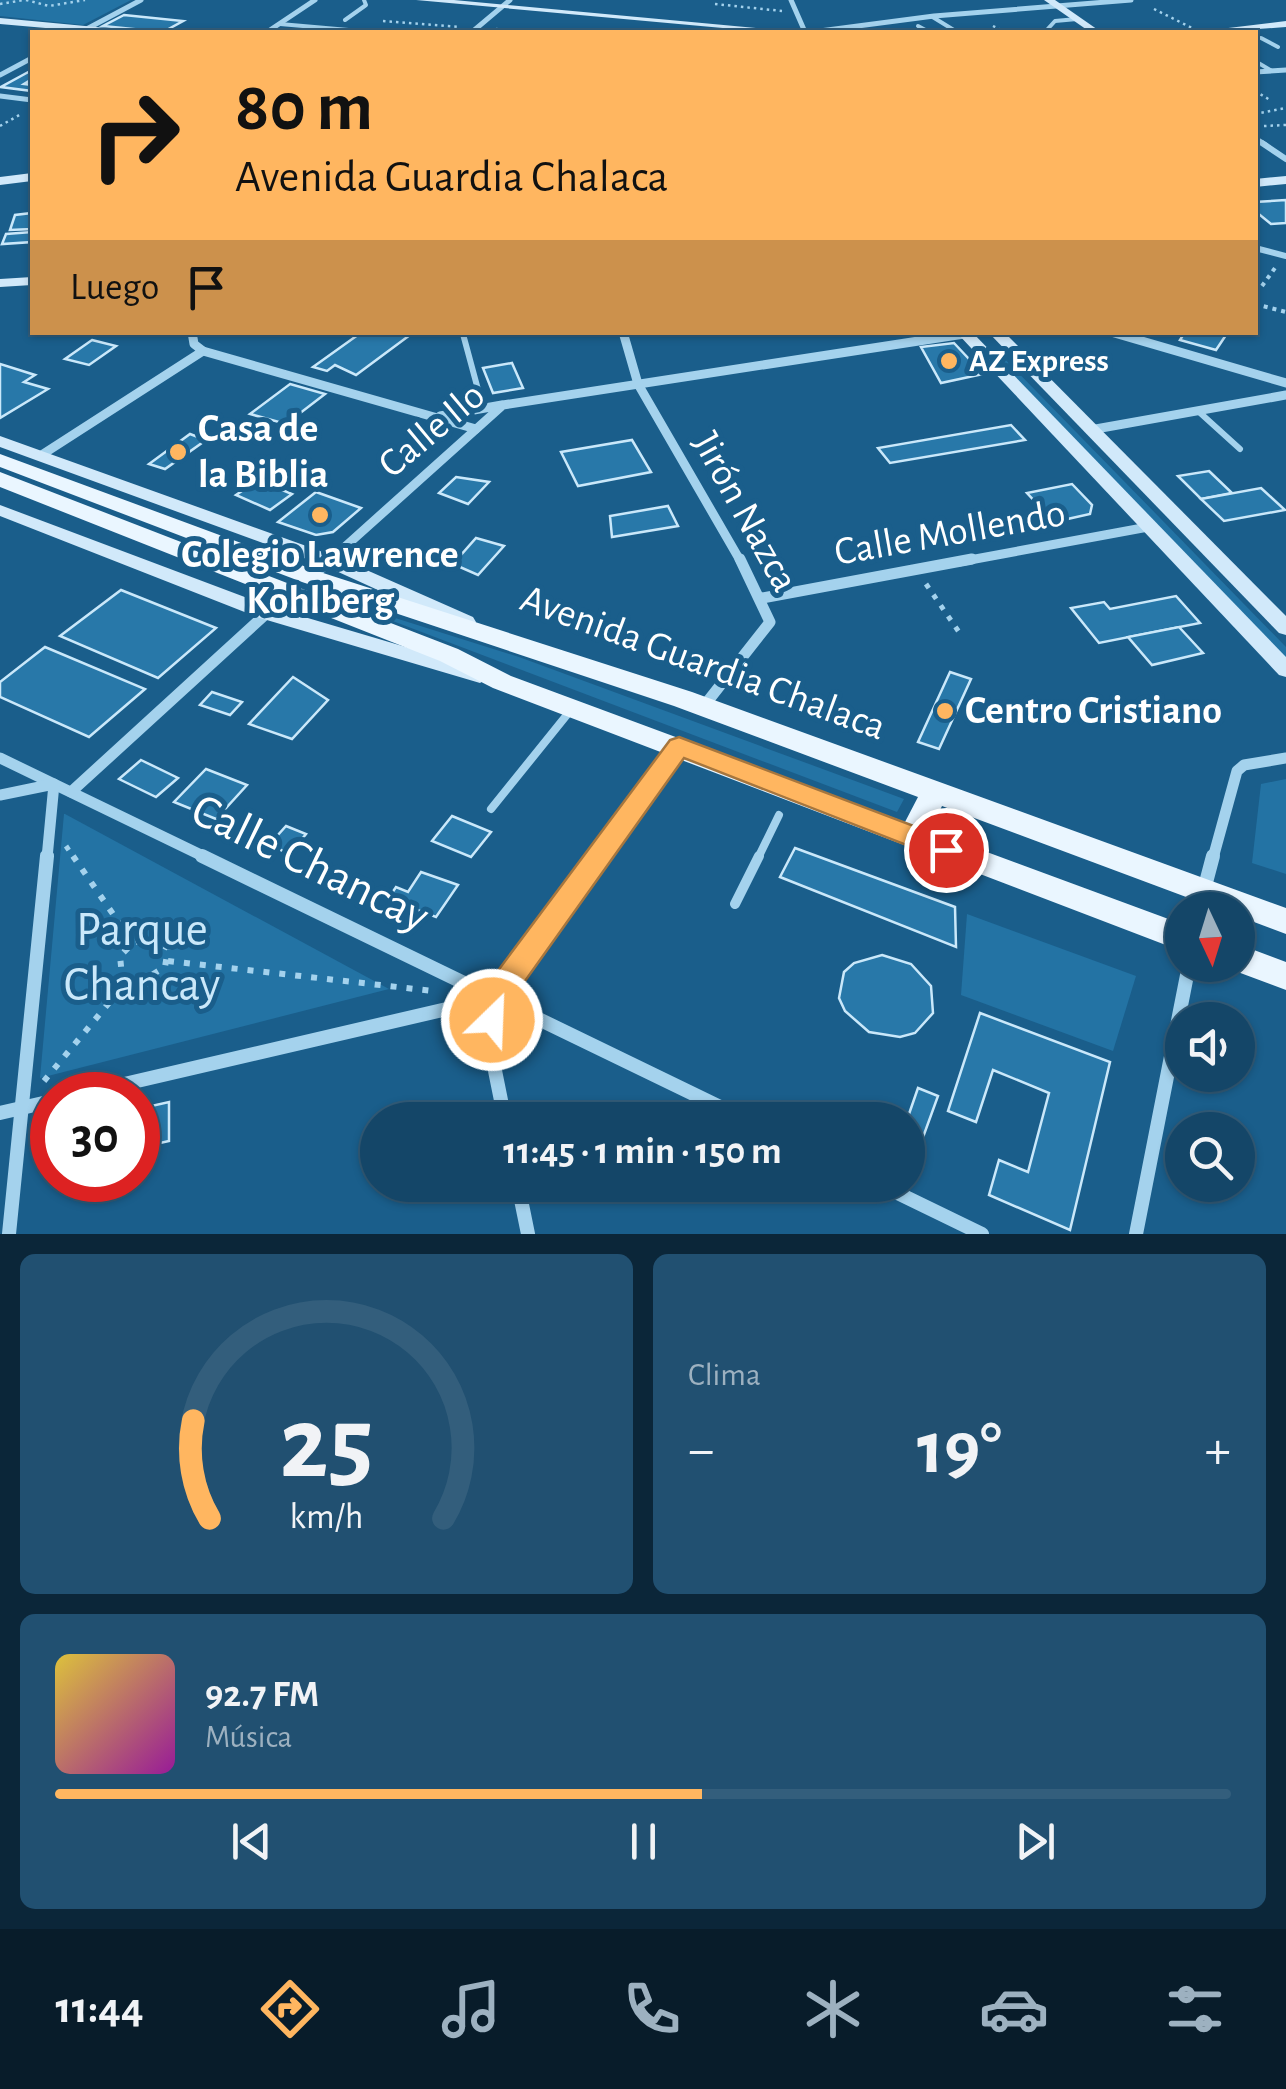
<!DOCTYPE html>
<html lang="es">
<head>
<meta charset="utf-8">
<style>
  :root { --surface:#144668; --page:#215071; --text:#f1f3f6; --muted:#9db1c0; --line:#335e7c; --accent:#ffb660 }
  body { margin:0; font-family:"Alegreya Sans",sans-serif; background:var(--page); color:var(--text); height:100vh; display:flex; flex-direction:column; font-size:38px; white-space:nowrap }
  * { box-sizing:border-box; margin:0 }
  p { font-size:32px; color:var(--muted) }
  .icon { flex:none; width:55px; height:55px; fill:none; stroke:currentColor; stroke-width:2; stroke-linecap:round; stroke-linejoin:round }
  .map { position:relative; height:1234px; overflow:hidden }
  .panel { display:flex; flex-direction:column; gap:20px; padding:20px; background:#0b2639; flex:1 }
  .panel>* { flex:none }
  .hud { position:absolute; left:30px; top:30px; width:1228px; height:305px; border-radius:0px; box-shadow:0 2px 8px #0004,0 0 0 2px var(--line); background:#ffb660; color:#111; overflow:hidden }
  .needle { width:65px; rotate:176deg }
  .buttons { position:absolute; left:1165px; top:892px; display:grid; gap:20px }
  .buttons a { display:grid; place-items:center; width:90px; height:90px; border-radius:50%; background:var(--surface); box-shadow:0 2px 8px #0004,0 0 0 2px var(--line); font-size:50px }
  .speed { position:absolute; left:30px; top:1072px; display:flex; gap:20px; font-size:50px; font-weight:700; text-align:center }
  .speed>* { display:grid; place-content:center; width:130px; height:130px; border-radius:50%; background:var(--surface); box-shadow:0 2px 8px #0004,0 0 0 2px var(--line); line-height:1 }
  .speed .limit { border:15px solid #d22; background:#fff; color:#111 }
  .pin { position:absolute; display:grid; place-items:center; width:85px; height:85px; color:#fff; margin:-42px; border:5px solid #fff; border-radius:50%; box-shadow:0 2px 10px #0007 }
  .me { position:absolute; width:110px; margin:-55px; rotate:24deg; stroke-linejoin:round; filter:drop-shadow(0 0 8px #0008) }
  .turn { display:flex; align-items:center; gap:35px; height:210px; padding:0 40px; font-size:45px }
  .turn .icon { width:130px; height:130px; stroke-width:2.5 }
  .turn b { display:block; font-size:70px; line-height:85px }
  .then { display:flex; align-items:center; height:95px; padding:0 40px; background:#0003; gap:20px; font-size:38px }
  .big { font-size:75px; font-weight:600; line-height:1.1 }
  .panel .widget { flex:1; display:flex; flex-direction:column; justify-content:center; gap:15px; min-width:0; padding:0 35px; border-radius:15px; background:var(--page) }
  .panel .dial { align-items:center; gap:0 }
  .dial svg { height:260px; overflow:visible; fill:none; stroke:var(--line); stroke-width:7; stroke-linecap:round; text-anchor:middle }
  .dial text { fill:var(--text); stroke:none }
  .song { display:flex; align-items:center; gap:30px }
  .cover { width:120px; height:120px; border-radius:15px; background:linear-gradient(135deg,hsl(50 70% 55%),hsl(300 70% 35%)) }
  .played { height:10px; border-radius:5px; background:linear-gradient(90deg,var(--accent) 55%,var(--line) 55%) }
  .keys { display:flex; justify-content:space-around; direction:ltr }
  .heat { display:flex; justify-content:space-between; align-items:center; font-size:55px; direction:ltr }
  .panel .tiles { flex:1; display:grid; gap:20px; grid-template-columns:1fr 1fr }
  .widget:last-child { grid-column:span 2 }
  .trip { position:absolute; left:360px; top:1102px; width:565px; height:100px; border-radius:50px; background:var(--surface); box-shadow:0 2px 8px #0004,0 0 0 2px var(--line); font-weight:600; line-height:100px; text-align:center }
  .dock { display:flex; height:160px; justify-content:space-around; align-items:center; background:#081c2a; color:var(--muted) }
  .dock .icon { width:70px; height:70px }
  .dock .active { color:var(--accent) }
  .dock b { font-size:45px; color:var(--text) }
  .map>svg:first-child { display:block }
</style>
</head>
<body>
<div class="map">
<svg width="1286" height="1234" viewBox="0 0 1286 1234">
  <rect width="100%" height="100%" fill="#1a5e8b"/>
  <!-- green -->
  <g fill="#2373a4">
    <polygon points="0,0 131,0 83,25 0,16"/>
    <polygon points="992,346 1286,647 1286,665 983,347"/>
    <polygon points="392,617 519,657 904,799 897,812 390,620"/>
    <polygon points="1286,779 1286,874 1252,863 1261,784"/>
    <polygon points="64,814 65,814 389,989 40,1078"/>
    <polygon points="967,914 1136,976 1113,1051 961,995"/>
  </g>
  <!-- building -->
  <g fill="#2878a9" stroke="#cae8fa" stroke-width="2.5">
    <polygon points="124,15 183,21 163,32 103,26"/>
    <polygon points="32,70 32,79 24,84 32,85 32,91 1,87"/>
    <polygon points="1286,200 1286,223 1271,224 1255,211 1255,202"/>
    <polygon points="32,213 32,229 10,230 15,215"/>
    <polygon points="32,232 32,242 2,244 6,234"/>
    <polygon points="362,332 414,332 356,375 335,365 327,371 313,367"/>
    <polygon points="1185,332 1228,332 1216,350 1180,340"/>
    <polygon points="92,340 116,346 89,365 65,359"/>
    <polygon points="954,343 983,374 941,383 921,347"/>
    <polygon points="512,363 523,388 493,393 483,368"/>
    <polygon points="0,364 35,375 24,382 48,389 0,418"/>
    <polygon points="290,384 325,394 286,424 250,414"/>
    <polygon points="1011,425 1025,440 890,463 878,448"/>
    <polygon points="190,434 206,440 165,469 149,464"/>
    <polygon points="632,440 651,472 578,486 561,452"/>
    <polygon points="1209,471 1232,493 1201,499 1178,476"/>
    <polygon points="456,477 489,482 468,504 439,493"/>
    <polygon points="258,480 292,494 270,510 236,495"/>
    <polygon points="1072,484 1092,505 1090,514 1054,522 1027,493"/>
    <polygon points="1261,488 1285,510 1224,521 1201,499"/>
    <polygon points="316,492 361,508 333,532 316,535 278,522"/>
    <polygon points="668,506 678,526 612,537 610,516"/>
    <polygon points="476,538 504,546 478,575 453,564"/>
    <polygon points="121,590 216,628 158,678 60,636"/>
    <polygon points="1176,596 1200,623 1099,643 1071,608 1104,602 1110,609"/>
    <polygon points="1179,627 1203,653 1152,665 1128,637"/>
    <polygon points="45,647 145,689 89,737 0,697 0,682"/>
    <polygon points="950,672 971,679 939,749 918,742"/>
    <polygon points="293,677 328,700 292,739 249,724"/>
    <polygon points="212,692 242,702 230,715 200,705"/>
    <polygon points="141,760 178,778 156,797 119,779"/>
    <polygon points="206,769 247,785 216,819 174,802"/>
    <polygon points="452,816 491,832 471,857 432,841"/>
    <polygon points="286,826 306,834 290,854 269,845"/>
    <polygon points="795,848 955,907 956,947 780,877"/>
    <polygon points="421,872 458,885 436,917 388,899 396,887 408,892"/>
    <polygon points="882,955 911,964 931,986 933,1013 915,1033 900,1037 869,1032 845,1011 839,998 844,972 854,963"/>
    <polygon points="980,1013 1110,1062 1070,1230 989,1195 999,1160 1028,1172 1049,1093 993,1070 976,1122 948,1111"/>
    <polygon points="918,1088 938,1096 922,1140 908,1134 908,1120 879,1120 885,1104 909,1114"/>
    <polygon points="169,1102 169,1141 138,1148 138,1109"/>
  </g>
  <g fill="none" stroke-linecap="round" stroke-linejoin="round">
    <!-- path-far3 -->
    <g stroke="#a4d2ed" stroke-width="2.5" stroke-dasharray="2.5 4" stroke-linecap="butt">
      <polyline points="26,0 49,6 85,0"/>
      <polyline points="0,4 24,0"/>
      <polyline points="715,4 782,11"/>
      <polyline points="1154,9 1200,32"/>
      <polyline points="383,21 460,27"/>
      <polyline points="993,26 1005,32"/>
      <polyline points="496,29 532,32"/>
      <polyline points="1255,91 1270,100"/>
      <polyline points="1255,114 1286,108"/>
      <polyline points="0,126 21,114"/>
      <polyline points="1264,126 1286,125"/>
    </g>
    <!-- path-far2 -->
    <g stroke="#a4d2ed" stroke-width="4" stroke-dasharray="4 5" stroke-linecap="butt">
      <polyline points="1262,286 1275,268"/>
      <polyline points="1255,304 1286,312"/>
    </g>
    <!-- path-far1 -->
    <g stroke="#a4d2ed" stroke-width="5" stroke-dasharray="5 8" stroke-linecap="butt">
      <polyline points="926,584 961,635"/>
      <polyline points="66,846 74,858"/>
    </g>
    <!-- path -->
    <g stroke="#a4d2ed" stroke-width="6" stroke-dasharray="6 10" stroke-linecap="butt">
      <polyline points="73,856 133,943"/>
      <polygon points="150,938 168,948 165,967 143,980 122,976 120,956 133,943"/>
      <polyline points="168,961 433,991"/>
      <polyline points="44,1081 128,980"/>
    </g>
    <!-- lane-far3 -->
    <g stroke="#a4d2ed" stroke-width="4">
      <polyline points="931,16 957,32"/>
      <polyline points="345,20 366,5 364,0"/>
      <polyline points="280,24 360,31"/>
      <polyline points="918,26 929,32"/>
      <polyline points="1045,32 1055,21 1077,19"/>
      <polyline points="1045,32 1062,31"/>
      <polyline points="1261,38 1278,47"/>
      <polyline points="1255,61 1272,71"/>
    </g>
    <!-- lane-far2 -->
    <g stroke="#a4d2ed" stroke-width="6">
      <polyline points="463,334 483,408"/>
      <polyline points="1198,411 1240,449"/>
    </g>
    <!-- lane-far1 -->
    <g stroke="#a4d2ed" stroke-width="8">
      <polyline points="491,809 570,711"/>
      <polyline points="758,858 779,815"/>
    </g>
    <!-- lane -->
    <polyline stroke="#a4d2ed" stroke-width="10" points="735,904 759,856"/>
    <!-- street-far4 -->
    <g stroke="#a4d2ed" stroke-width="5">
      <polyline points="791,0 805,32"/>
      <polyline points="81,32 141,0"/>
      <polyline points="267,32 315,0"/>
      <polyline points="472,32 510,0"/>
      <polyline points="812,32 934,16 1131,0"/>
      <polyline points="1255,72 1286,70"/>
      <polyline points="0,75 32,58"/>
      <polyline points="0,96 32,100"/>
      <polyline points="1255,138 1266,145"/>
    </g>
    <!-- street-far3 -->
    <g stroke="#a4d2ed" stroke-width="6">
      <polyline points="1262,143 1286,159"/>
      <polyline points="1255,248 1286,256"/>
    </g>
    <!-- street-far2 -->
    <g stroke="#a4d2ed" stroke-width="9">
      <polyline points="623,332 638,384 741,562"/>
      <polyline points="1111,332 1286,383"/>
      <polyline points="203,351 476,429"/>
      <polyline points="440,416 502,405"/>
      <polyline points="1090,430 1286,395"/>
      <polyline points="40,456 203,351 194,344 192,332"/>
      <polyline points="328,562 503,405 964,334"/>
      <polyline points="959,562 1148,527"/>
    </g>
    <!-- street-far1 -->
    <g stroke="#a4d2ed" stroke-width="11">
      <polyline points="311,577 331,559"/>
      <polyline points="762,598 972,559"/>
      <polyline points="704,706 770,622 740,559"/>
      <polyline points="0,758 207,858"/>
      <polyline points="71,792 267,613"/>
      <polyline points="0,795 54,784 47,858"/>
      <polyline points="597,858 678,747"/>
      <polyline points="1213,858 1237,771 1244,765 1286,758"/>
    </g>
    <!-- street -->
    <g stroke="#a4d2ed" stroke-width="14">
      <polyline points="202,856 747,1120"/>
      <polyline points="1204,890 1213,856"/>
      <polyline points="77,1095 494,998"/>
      <polyline points="0,1113 52,1101"/>
      <polyline points="505,1120 489,1041 495,998 599,856"/>
      <polyline points="518,1185 528,1234"/>
      <polyline points="881,1185 982,1234"/>
      <polyline points="9,1234 47,856"/>
      <polyline points="1136,1234 1189,965"/>
    </g>
    <!-- secondary -->
    <g fill="#d1e9fa" fill-rule="evenodd">
      <polygon points="416,0 454,0 800,32 767,32"/>
      <polygon points="1044,0 1055,0 1101,32 1090,32"/>
      <polygon points="0,18 117,29 122,32 91,32 0,24"/>
      <polygon points="1286,21 1286,27 1215,32 1220,29"/>
      <polygon points="32,173 32,181 0,185 0,177"/>
      <polygon points="1286,176 1286,184 1255,187 1255,179"/>
      <polygon points="32,277 32,285 0,287 0,279"/>
      <polygon points="956,332 972,332 1286,657 1286,677 1279,675"/>
      <polygon points="988,332 1004,332 1286,616 1286,635 1279,633"/>
      <polygon points="0,436 337,557 473,617 476,622 473,627 459,627 323,565 0,447"/>
      <polygon points="0,505 274,608 487,671 491,676 480,683 260,618 0,516"/>
    </g>
    <!-- primary -->
    <g fill="#eaf6ff" fill-rule="evenodd">
      <polygon points="0,454 320,572 692,692 1286,908 1286,934 1238,916 1238,910 1221,910 942,806 930,831 1182,924 1182,951 1171,947 493,688 440,661 0,487 0,472 458,649 511,676 905,822 918,797 674,706 302,582 0,467"/>
      <polygon points="1238,944 1286,962 1286,990 1227,968 1238,965"/>
    </g>
  </g>
  <!-- route -->
  <polygon fill="#ffb660" stroke="#a6763e" stroke-width="2.5" points="679,737 956,842 960,850 956,857 937,857 684,758 510,1002 503,1029 492,1033 481,1029 477,1020 485,988 670,740"/>
  <!-- markers -->
  <g fill="#ffb660" stroke="#1a5e8b" stroke-width="4">
    <circle cx="949" cy="361" r="10"/>
    <circle cx="178" cy="452" r="10"/>
    <circle cx="320" cy="515" r="10"/>
    <circle cx="945" cy="711" r="10"/>
  </g>
  <g text-anchor="middle" dominant-baseline="central" stroke-width="10" stroke-linejoin="round" paint-order="stroke">
    <!-- far-poi labels -->
    <g font-size="32" font-weight="bold" fill="#fff" stroke="#1a5e8b" text-anchor="start">
      <text x="969" y="361">AZ Express</text>
    </g>
    <!-- poi labels -->
    <g font-size="40" font-weight="bold" fill="#fff" stroke="#1a5e8b" text-anchor="start">
      <text x="198" y="429">Casa de<tspan x="198" dy="46">la Biblia</tspan></text>
      <text x="320" y="555" text-anchor="middle">Colegio Lawrence<tspan x="320" dy="46">Kohlberg</tspan></text>
      <text x="965" y="711">Centro Cristiano</text>
    </g>
    <!-- street labels -->
    <g font-size="40" fill="#fff" stroke="#1a5e8b">
      <text transform="translate(432 430) rotate(-40)">Calle Ilo</text>
      <text transform="translate(745 512) rotate(61)">Jirón Nazca</text>
      <text transform="translate(950 533) rotate(-10)">Calle Mollendo</text>
      <text transform="translate(703 663) rotate(20)">Avenida Guardia Chalaca</text>
    </g>
    <!-- near-street labels -->
    <g font-size="48" fill="#fff" stroke="#1a5e8b">
      <text transform="translate(310 864) rotate(26)">Calle Chancay</text>
    </g>
    <!-- near-park labels -->
    <g font-size="48" fill="#cae8fa" stroke="#1a5e8b">
      <text x="142" y="931">Parque<tspan x="142" dy="55">Chancay</tspan></text>
    </g>
  </g>
</svg>
<div class="buttons">
<a><svg class="needle" viewBox="-14 -14 28 28"><path d="M0-13l5 13h-10z" fill="#e53935"/><path d="M0 13l5-13h-10z" fill="#9db1c0"/></svg></a>
<a><svg class="icon" aria-label="sound" viewBox="0 0 24 24"><path d="M4 9h4l5-4v14l-5-4H4zM17 9q2 3 0 6"/></svg></a>
<a><svg class="icon" aria-label="search" viewBox="0 0 24 24"><circle cx="10" cy="10" r="6"/><path d="M15 15l6 6"/></svg></a>
</div>
<div class="speed"><div class="limit">30</div></div>
<div class="pin" style="left:946px;top:850px;background:#d93025"><svg class="icon" aria-label="arrive" viewBox="0 0 24 24"><path d="M6 21V4h12l-3 4 3 4H6"/></svg></div>
<svg class="me" style="left:492px;top:1020px" viewBox="-20 -20 40 40"><circle r="17" fill="#ffb660" stroke="#fff" stroke-width="3"/><path d="M0-11L8 9 0 5-8 9z" fill="#fff"/></svg>
<div class="trip">11:45 · 1 min · 150 m</div>
<div class="hud">
<div class="turn"><svg class="icon" aria-label="right" viewBox="0 0 24 24"><path d="M7 20v-9h11M14 6l5 5-5 5"/></svg><div><b>80 m</b>Avenida Guardia Chalaca</div></div>
<div class="then">Luego<svg class="icon" aria-label="arrive" viewBox="0 0 24 24"><path d="M6 21V4h12l-3 4 3 4H6"/></svg></div>
</div>
</div>
<section class="panel">
<div class="tiles">
<div class="widget dial"><svg viewBox="0 0 100 80">
<path d="M14 69A42 42 0 1 1 86 69"/>
<path d="M14 69A42 42 0 0 1 9 39" stroke="#ffb660"/>
<text x="50" y="56" font-size="32" font-weight="700">25</text>
<text x="50" y="72" font-size="11">km/h</text>
</svg></div>
<div class="widget"><p>Clima</p>
<div class="heat"><a>−</a><b class="big">19°</b><a>+</a></div>
</div>
<div class="widget">
<div class="song"><i class="cover"></i><div><b>92.7 FM</b><p>Música</p></div></div>
<div class="played"></div>
<div class="keys"><svg class="icon" aria-label="previous" viewBox="0 0 24 24"><path d="M18 5L8 12l10 7zM5 5v14"/></svg><svg class="icon" aria-label="pause" viewBox="0 0 24 24"><path d="M8 5v14M16 5v14"/></svg><svg class="icon" aria-label="next" viewBox="0 0 24 24"><path d="M6 5l10 7-10 7zM19 5v14"/></svg></div>
</div>
</div>
</section>
<nav class="dock">
<b>11:44</b>
<svg class="icon active" aria-label="directions" viewBox="0 0 24 24"><path d="M12 3l9 9-9 9-9-9zM9 14v-3h6M13 9l2 2-2 2"/></svg>
<svg class="icon" aria-label="music" viewBox="0 0 24 24"><path d="M9 18V5l10-2v13"/><circle cx="6" cy="18" r="3"/><circle cx="16" cy="16" r="3"/></svg>
<svg class="icon" aria-label="phone" viewBox="0 0 24 24"><path d="M5 4h4l2 5-3 2q2 4 5 5l2-3 5 2v4C11 20 4 13 5 4z"/></svg>
<svg class="icon" aria-label="climate" viewBox="0 0 24 24"><path d="M12 3v18M4 7l16 10M4 17L20 7"/></svg>
<svg class="icon" aria-label="car" viewBox="0 0 24 24"><path d="M5 17H2v-5l4-1 3-4h7l3 4 3 1v5h-3M9 17h6M6 11h13"/><circle cx="7" cy="17" r="2"/><circle cx="17" cy="17" r="2"/></svg>
<svg class="icon" aria-label="filters" viewBox="0 0 24 24"><path d="M4 7h16M4 17h16"/><circle cx="9" cy="7" r="2"/><circle cx="15" cy="17" r="2"/></svg>
</nav>
</body>
</html>
